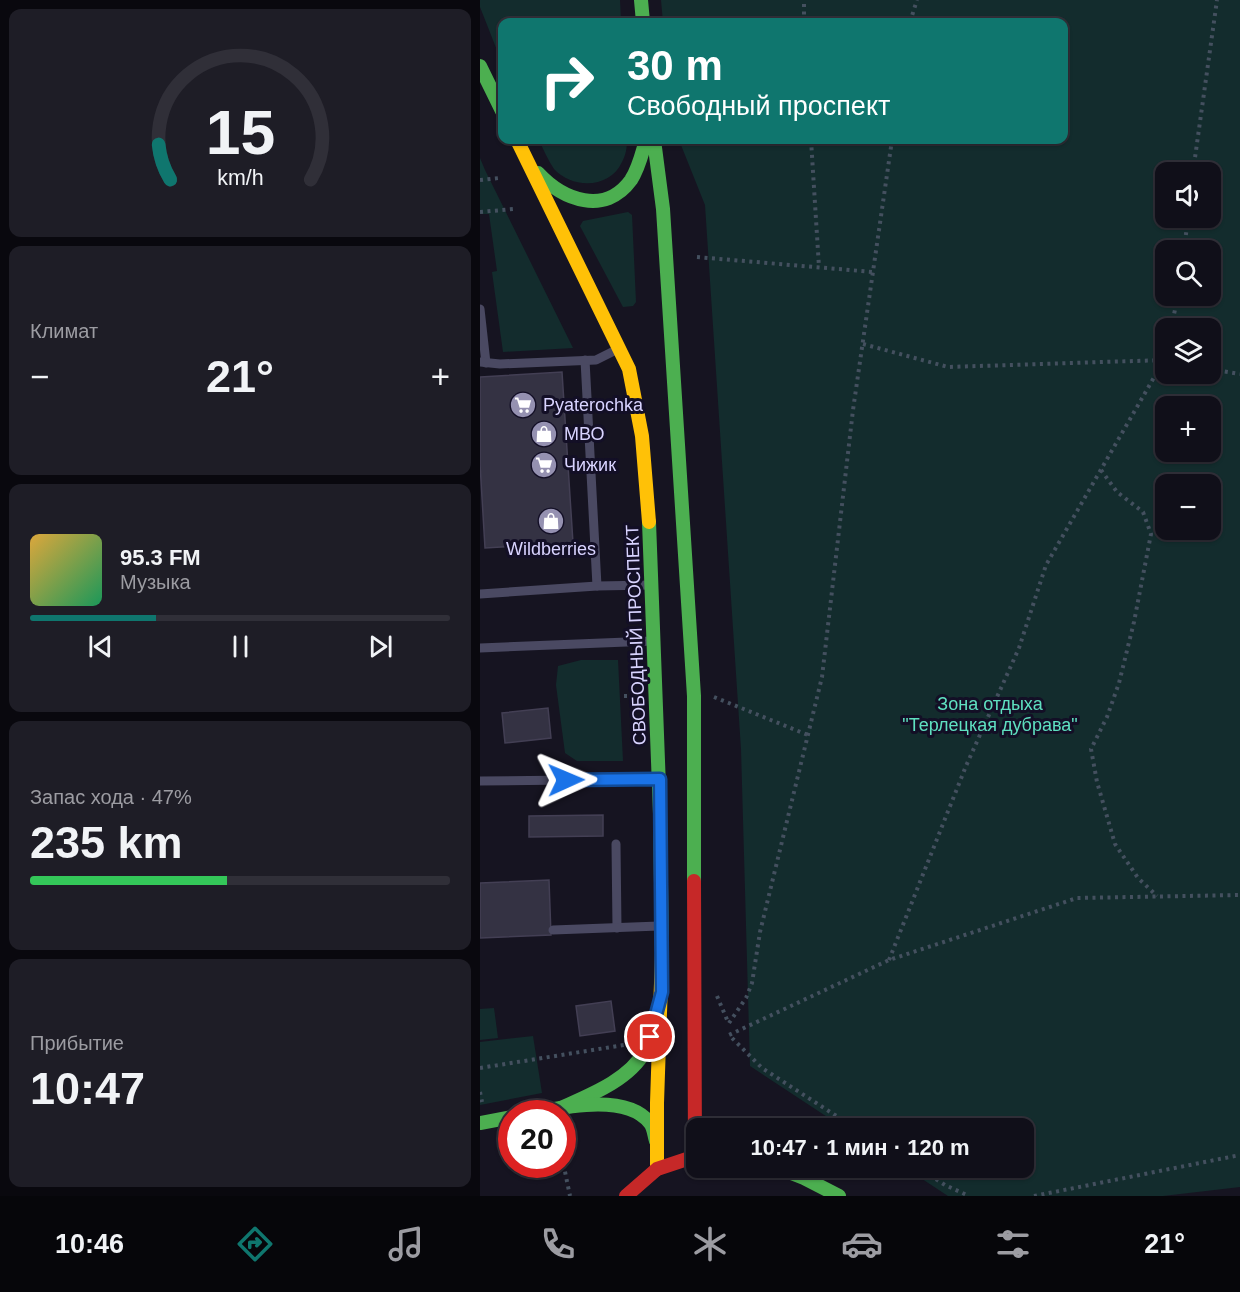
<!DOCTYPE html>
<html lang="ru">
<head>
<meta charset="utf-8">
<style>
  :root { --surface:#100f19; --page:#1e1d26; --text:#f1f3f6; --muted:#9c9ca2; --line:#302f38; --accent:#0f766e }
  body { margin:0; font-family:Helvetica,sans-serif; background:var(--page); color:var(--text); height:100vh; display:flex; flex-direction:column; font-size:22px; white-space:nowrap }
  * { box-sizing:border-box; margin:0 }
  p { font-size:20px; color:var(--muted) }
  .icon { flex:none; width:33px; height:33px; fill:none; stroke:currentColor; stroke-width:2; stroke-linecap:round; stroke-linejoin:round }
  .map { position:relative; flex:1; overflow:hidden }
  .panel { display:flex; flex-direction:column; gap:9px; padding:9px; background:#09080e; width:480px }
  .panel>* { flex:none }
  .guide { position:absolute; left:18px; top:18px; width:570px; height:126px; border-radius:12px; box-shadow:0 2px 4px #0004,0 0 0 2px var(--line); background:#0f766e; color:#fff; overflow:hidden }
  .tools { position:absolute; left:675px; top:162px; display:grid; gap:12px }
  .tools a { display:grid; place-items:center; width:66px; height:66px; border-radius:12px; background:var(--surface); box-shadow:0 2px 4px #0004,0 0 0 2px var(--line); font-size:30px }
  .speed { position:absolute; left:18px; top:1100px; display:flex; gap:12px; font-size:30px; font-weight:700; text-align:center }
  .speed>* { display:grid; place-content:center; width:78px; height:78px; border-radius:50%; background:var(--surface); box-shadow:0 2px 4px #0004,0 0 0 2px var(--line); line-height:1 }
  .speed .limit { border:9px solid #d22; background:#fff; color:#111 }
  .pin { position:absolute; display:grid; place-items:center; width:51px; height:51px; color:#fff; margin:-26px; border:3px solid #fff; border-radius:50%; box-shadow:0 2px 6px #0007 }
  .me { position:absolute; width:66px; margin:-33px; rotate:89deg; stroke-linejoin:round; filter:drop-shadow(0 0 4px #0008) }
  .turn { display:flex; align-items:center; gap:21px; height:126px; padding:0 30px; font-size:27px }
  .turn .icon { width:78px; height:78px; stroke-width:2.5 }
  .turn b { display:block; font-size:42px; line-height:51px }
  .big { font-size:45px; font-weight:700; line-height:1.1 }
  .panel .widget { flex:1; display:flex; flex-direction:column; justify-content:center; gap:9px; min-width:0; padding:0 21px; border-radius:12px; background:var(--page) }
  .panel .dial { align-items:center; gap:0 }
  .dial svg { height:156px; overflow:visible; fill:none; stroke:var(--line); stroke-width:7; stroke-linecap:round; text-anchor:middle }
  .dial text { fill:var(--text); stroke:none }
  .song { display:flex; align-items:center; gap:18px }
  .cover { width:72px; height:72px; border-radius:9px; background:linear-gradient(135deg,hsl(40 70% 55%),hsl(150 70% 35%)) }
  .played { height:6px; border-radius:3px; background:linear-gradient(90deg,var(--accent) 30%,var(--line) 30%) }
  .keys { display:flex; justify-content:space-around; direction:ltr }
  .heat { display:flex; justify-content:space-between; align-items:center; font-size:33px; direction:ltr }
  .charge { height:9px; border-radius:4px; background:linear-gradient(90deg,#34c759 47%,var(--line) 0) }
  .trip { position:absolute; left:206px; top:1118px; width:348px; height:60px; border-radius:12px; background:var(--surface); box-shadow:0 2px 4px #0004,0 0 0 2px var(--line); font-weight:700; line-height:60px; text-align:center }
  .tabs { display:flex; height:96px; justify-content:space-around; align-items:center; background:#06060a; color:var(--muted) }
  .tabs .icon { width:42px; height:42px }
  .tabs .current { color:var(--accent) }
  .tabs b { font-size:27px; color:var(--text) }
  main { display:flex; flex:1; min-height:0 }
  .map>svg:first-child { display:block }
</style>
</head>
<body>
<main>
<section class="panel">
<div class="widget dial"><svg viewBox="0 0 100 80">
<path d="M14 69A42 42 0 1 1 86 69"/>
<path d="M14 69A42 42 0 0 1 8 51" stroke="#0f766e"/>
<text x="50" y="56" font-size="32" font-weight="700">15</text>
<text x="50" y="72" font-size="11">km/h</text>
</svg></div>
<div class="widget"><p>Климат</p>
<div class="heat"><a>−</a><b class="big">21°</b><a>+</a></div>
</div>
<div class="widget">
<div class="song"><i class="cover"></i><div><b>95.3 FM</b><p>Музыка</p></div></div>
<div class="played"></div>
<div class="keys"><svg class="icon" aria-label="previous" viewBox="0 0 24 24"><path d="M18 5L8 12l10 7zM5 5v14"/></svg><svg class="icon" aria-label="pause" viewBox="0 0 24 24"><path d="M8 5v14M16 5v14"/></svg><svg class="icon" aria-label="next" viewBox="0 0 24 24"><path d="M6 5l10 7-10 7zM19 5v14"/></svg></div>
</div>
<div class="widget"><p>Запас хода · 47%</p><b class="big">235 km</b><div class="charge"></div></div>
<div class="widget"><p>Прибытие</p><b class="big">10:47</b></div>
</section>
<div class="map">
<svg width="760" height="1196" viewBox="0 0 760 1196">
  <rect width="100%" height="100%" fill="#161421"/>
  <!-- green -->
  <g fill="#132c2d" fill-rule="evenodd">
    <polygon points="0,0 140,0 141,22 22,22 22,63 0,7"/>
    <path d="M181,0h579v1187l-77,9h-215l-44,-29h119v-39h-179l-94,-62 -9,-317 -36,-544 -26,-65h385v-118h-401zM686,172h44v46h-44zM686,250h44v46h-44zM686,328h44v46h-44zM686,406h44v46h-44zM686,484h44v46h-44z"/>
    <path d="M59,140h88c0,7 -1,15 -5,22 -12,27 -50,27 -68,7 -6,-9 -11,-20 -15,-29z"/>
    <polygon points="0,158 5,170 93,348 23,352 12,272 17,271 9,214 0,214"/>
    <polygon points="148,212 152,215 156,302 153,306 143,307 100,226 103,221"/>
    <polygon points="101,660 138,660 143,761 97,761 85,753 76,685 78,666"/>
    <polygon points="14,1008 18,1038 0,1040 0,1009"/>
    <polygon points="53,1036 62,1093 0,1105 0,1042"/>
  </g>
  <!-- building -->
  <g fill="#343243" stroke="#433f54" stroke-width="1.5">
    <polygon points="82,372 93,543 5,548 0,464 0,377"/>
    <polygon points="68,708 71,738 25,743 22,713"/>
    <polygon points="123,815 123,836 49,837 49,816"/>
    <polygon points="69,880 71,935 0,938 0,883"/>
    <polygon points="131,1001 135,1031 100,1036 96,1006"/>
  </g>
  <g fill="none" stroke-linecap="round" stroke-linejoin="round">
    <!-- path -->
    <g stroke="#44505f" stroke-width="4" stroke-dasharray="3 4.5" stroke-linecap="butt">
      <polyline points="324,22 324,0"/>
      <polyline points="430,22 437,0"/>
      <polyline points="331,140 339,267"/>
      <polyline points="713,172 737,0"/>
      <polyline points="0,180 19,178"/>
      <polyline points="0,212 34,209"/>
      <polyline points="704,250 708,218"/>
      <polyline points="217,257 393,272"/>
      <polyline points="691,328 698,296"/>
      <polyline points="383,344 468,367 685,360"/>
      <polyline points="730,369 760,374"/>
      <polyline points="621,470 637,492 663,512 671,534 654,622 639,683 627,717 611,749 617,782 635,844 658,878 677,896"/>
      <polyline points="144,696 154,696"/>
      <polyline points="234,697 328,735"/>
      <polyline points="409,960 486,766 539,648 566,565 684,360 686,352"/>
      <polyline points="237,996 248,1022"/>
      <polyline points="249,1023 266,998 272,983 280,932 342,677 373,410 412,140"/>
      <polyline points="0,1068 144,1045"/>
      <polyline points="0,1092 2,1102"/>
      <polyline points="375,1128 282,1068 249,1035 409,960 597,898 760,895"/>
      <polyline points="82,1157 90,1196"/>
      <polyline points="437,1167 465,1185 489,1196"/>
      <polyline points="554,1196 760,1155"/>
    </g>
    <!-- lane -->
    <g stroke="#4a4962" stroke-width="9">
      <polyline points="0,309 6,363"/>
      <polyline points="105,360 117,586"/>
      <polyline points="0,362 20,364 116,360 136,350"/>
      <polyline points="0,594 117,586 171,585"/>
      <polyline points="0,648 172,641"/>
      <polyline points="0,781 178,779"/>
      <polyline points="136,844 137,928"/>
      <polyline points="73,930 179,926"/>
    </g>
    <!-- fast -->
    <g stroke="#4caf50" stroke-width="14">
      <polyline points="161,0 163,22"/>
      <polyline points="0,66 22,111"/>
      <polyline points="174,140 183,209 214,696 214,881"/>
      <path d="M58,173c25,27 67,43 93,7 8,-12 11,-27 15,-40"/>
      <polyline points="169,522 180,814 182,953"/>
      <path d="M81,1108c29,-13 68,-28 84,-57 5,-8 6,-18 8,-27"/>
      <path d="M52,1113c32,-6 95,-20 118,10 4,5 4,12 6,18"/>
      <polyline points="0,1123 32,1117"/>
      <polyline points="296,1167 324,1178 359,1196"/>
    </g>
    <!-- slow -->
    <g stroke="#ffc107" stroke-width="14">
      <polyline points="37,140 149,369 162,436 169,522"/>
      <polyline points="177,1169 177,1103 182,953"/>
    </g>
    <!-- jam -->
    <g stroke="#c62828" stroke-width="14">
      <polyline points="214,881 215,1156"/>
      <polyline points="146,1196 177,1169 216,1156"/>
    </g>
  </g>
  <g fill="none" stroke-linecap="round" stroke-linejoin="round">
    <!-- route casing -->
    <g stroke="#114b97" stroke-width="15">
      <polyline id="route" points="86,780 180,779 182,992 170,1037"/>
    </g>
    <!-- route -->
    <use href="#route" stroke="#1a73e8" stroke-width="10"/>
  </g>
  <!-- icons -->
  <defs>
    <g id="supermarket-disc" transform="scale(1.35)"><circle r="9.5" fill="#9591b1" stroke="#130f26"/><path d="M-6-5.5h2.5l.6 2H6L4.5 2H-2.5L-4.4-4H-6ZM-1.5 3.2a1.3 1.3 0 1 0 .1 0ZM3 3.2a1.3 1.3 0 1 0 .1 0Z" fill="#fff"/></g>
    <g id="shop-disc" transform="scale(1.35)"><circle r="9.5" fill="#9591b1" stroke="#130f26"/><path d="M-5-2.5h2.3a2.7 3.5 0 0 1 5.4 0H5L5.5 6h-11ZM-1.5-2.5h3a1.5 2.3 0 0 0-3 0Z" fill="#fff"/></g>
  </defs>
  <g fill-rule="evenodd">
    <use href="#supermarket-disc" x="43" y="405"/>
    <use href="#shop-disc" x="64" y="434"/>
    <use href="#supermarket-disc" x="64" y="465"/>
    <use href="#shop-disc" x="71" y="521"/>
  </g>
  <g text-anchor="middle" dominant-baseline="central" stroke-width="6" stroke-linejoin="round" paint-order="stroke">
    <!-- poi labels -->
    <g font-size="18" fill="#d9d4ff" stroke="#130f26" text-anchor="start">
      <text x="63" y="405">Pyaterochka</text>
      <text x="84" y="434">МВО</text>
      <text x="84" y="465">Чижик</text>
      <text x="71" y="549" text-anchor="middle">Wildberries</text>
    </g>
    <!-- street labels -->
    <g font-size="18" fill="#d9d4ff" stroke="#130f26">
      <text transform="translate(156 635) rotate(-92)">СВОБОДНЫЙ ПРОСПЕКТ</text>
    </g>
    <!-- park labels -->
    <g font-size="18" fill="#5fe0c0" stroke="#130f26">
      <text x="510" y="704">Зона отдыха<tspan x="510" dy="21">"Терлецкая дубрава"</tspan></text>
    </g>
  </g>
</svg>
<div class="tools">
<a><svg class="icon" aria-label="sound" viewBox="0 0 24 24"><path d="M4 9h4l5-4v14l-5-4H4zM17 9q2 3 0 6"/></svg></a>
<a><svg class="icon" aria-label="search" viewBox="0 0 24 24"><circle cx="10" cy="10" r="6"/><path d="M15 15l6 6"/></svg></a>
<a><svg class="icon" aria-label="layers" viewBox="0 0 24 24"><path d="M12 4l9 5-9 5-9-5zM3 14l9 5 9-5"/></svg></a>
<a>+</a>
<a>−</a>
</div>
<div class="speed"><div class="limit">20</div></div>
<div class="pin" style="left:170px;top:1037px;background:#d93025"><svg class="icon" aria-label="arrive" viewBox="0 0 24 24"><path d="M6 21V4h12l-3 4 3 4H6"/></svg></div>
<svg class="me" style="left:86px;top:780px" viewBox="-20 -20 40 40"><path d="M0-17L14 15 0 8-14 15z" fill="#1a73e8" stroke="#fff" stroke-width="4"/></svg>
<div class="trip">10:47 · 1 мин · 120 m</div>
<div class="guide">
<div class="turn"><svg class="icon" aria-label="right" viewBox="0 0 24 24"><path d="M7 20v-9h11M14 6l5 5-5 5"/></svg><div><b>30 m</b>Свободный проспект</div></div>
</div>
</div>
</main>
<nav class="tabs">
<b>10:46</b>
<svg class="icon current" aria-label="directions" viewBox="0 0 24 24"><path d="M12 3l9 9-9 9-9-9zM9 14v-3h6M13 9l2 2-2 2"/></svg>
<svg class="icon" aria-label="music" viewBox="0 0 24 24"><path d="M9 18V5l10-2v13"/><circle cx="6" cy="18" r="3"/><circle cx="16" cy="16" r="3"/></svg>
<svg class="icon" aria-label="phone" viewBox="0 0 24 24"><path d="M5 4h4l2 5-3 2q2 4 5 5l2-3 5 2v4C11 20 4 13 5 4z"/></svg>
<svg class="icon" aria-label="climate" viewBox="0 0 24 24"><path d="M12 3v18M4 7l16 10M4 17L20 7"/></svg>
<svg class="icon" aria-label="car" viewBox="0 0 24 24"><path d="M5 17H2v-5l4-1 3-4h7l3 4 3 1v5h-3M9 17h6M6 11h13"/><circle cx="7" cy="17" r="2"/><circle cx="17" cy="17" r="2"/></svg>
<svg class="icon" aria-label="filters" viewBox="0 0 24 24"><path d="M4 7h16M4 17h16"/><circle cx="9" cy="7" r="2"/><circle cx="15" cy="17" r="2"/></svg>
<b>21°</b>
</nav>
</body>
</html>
